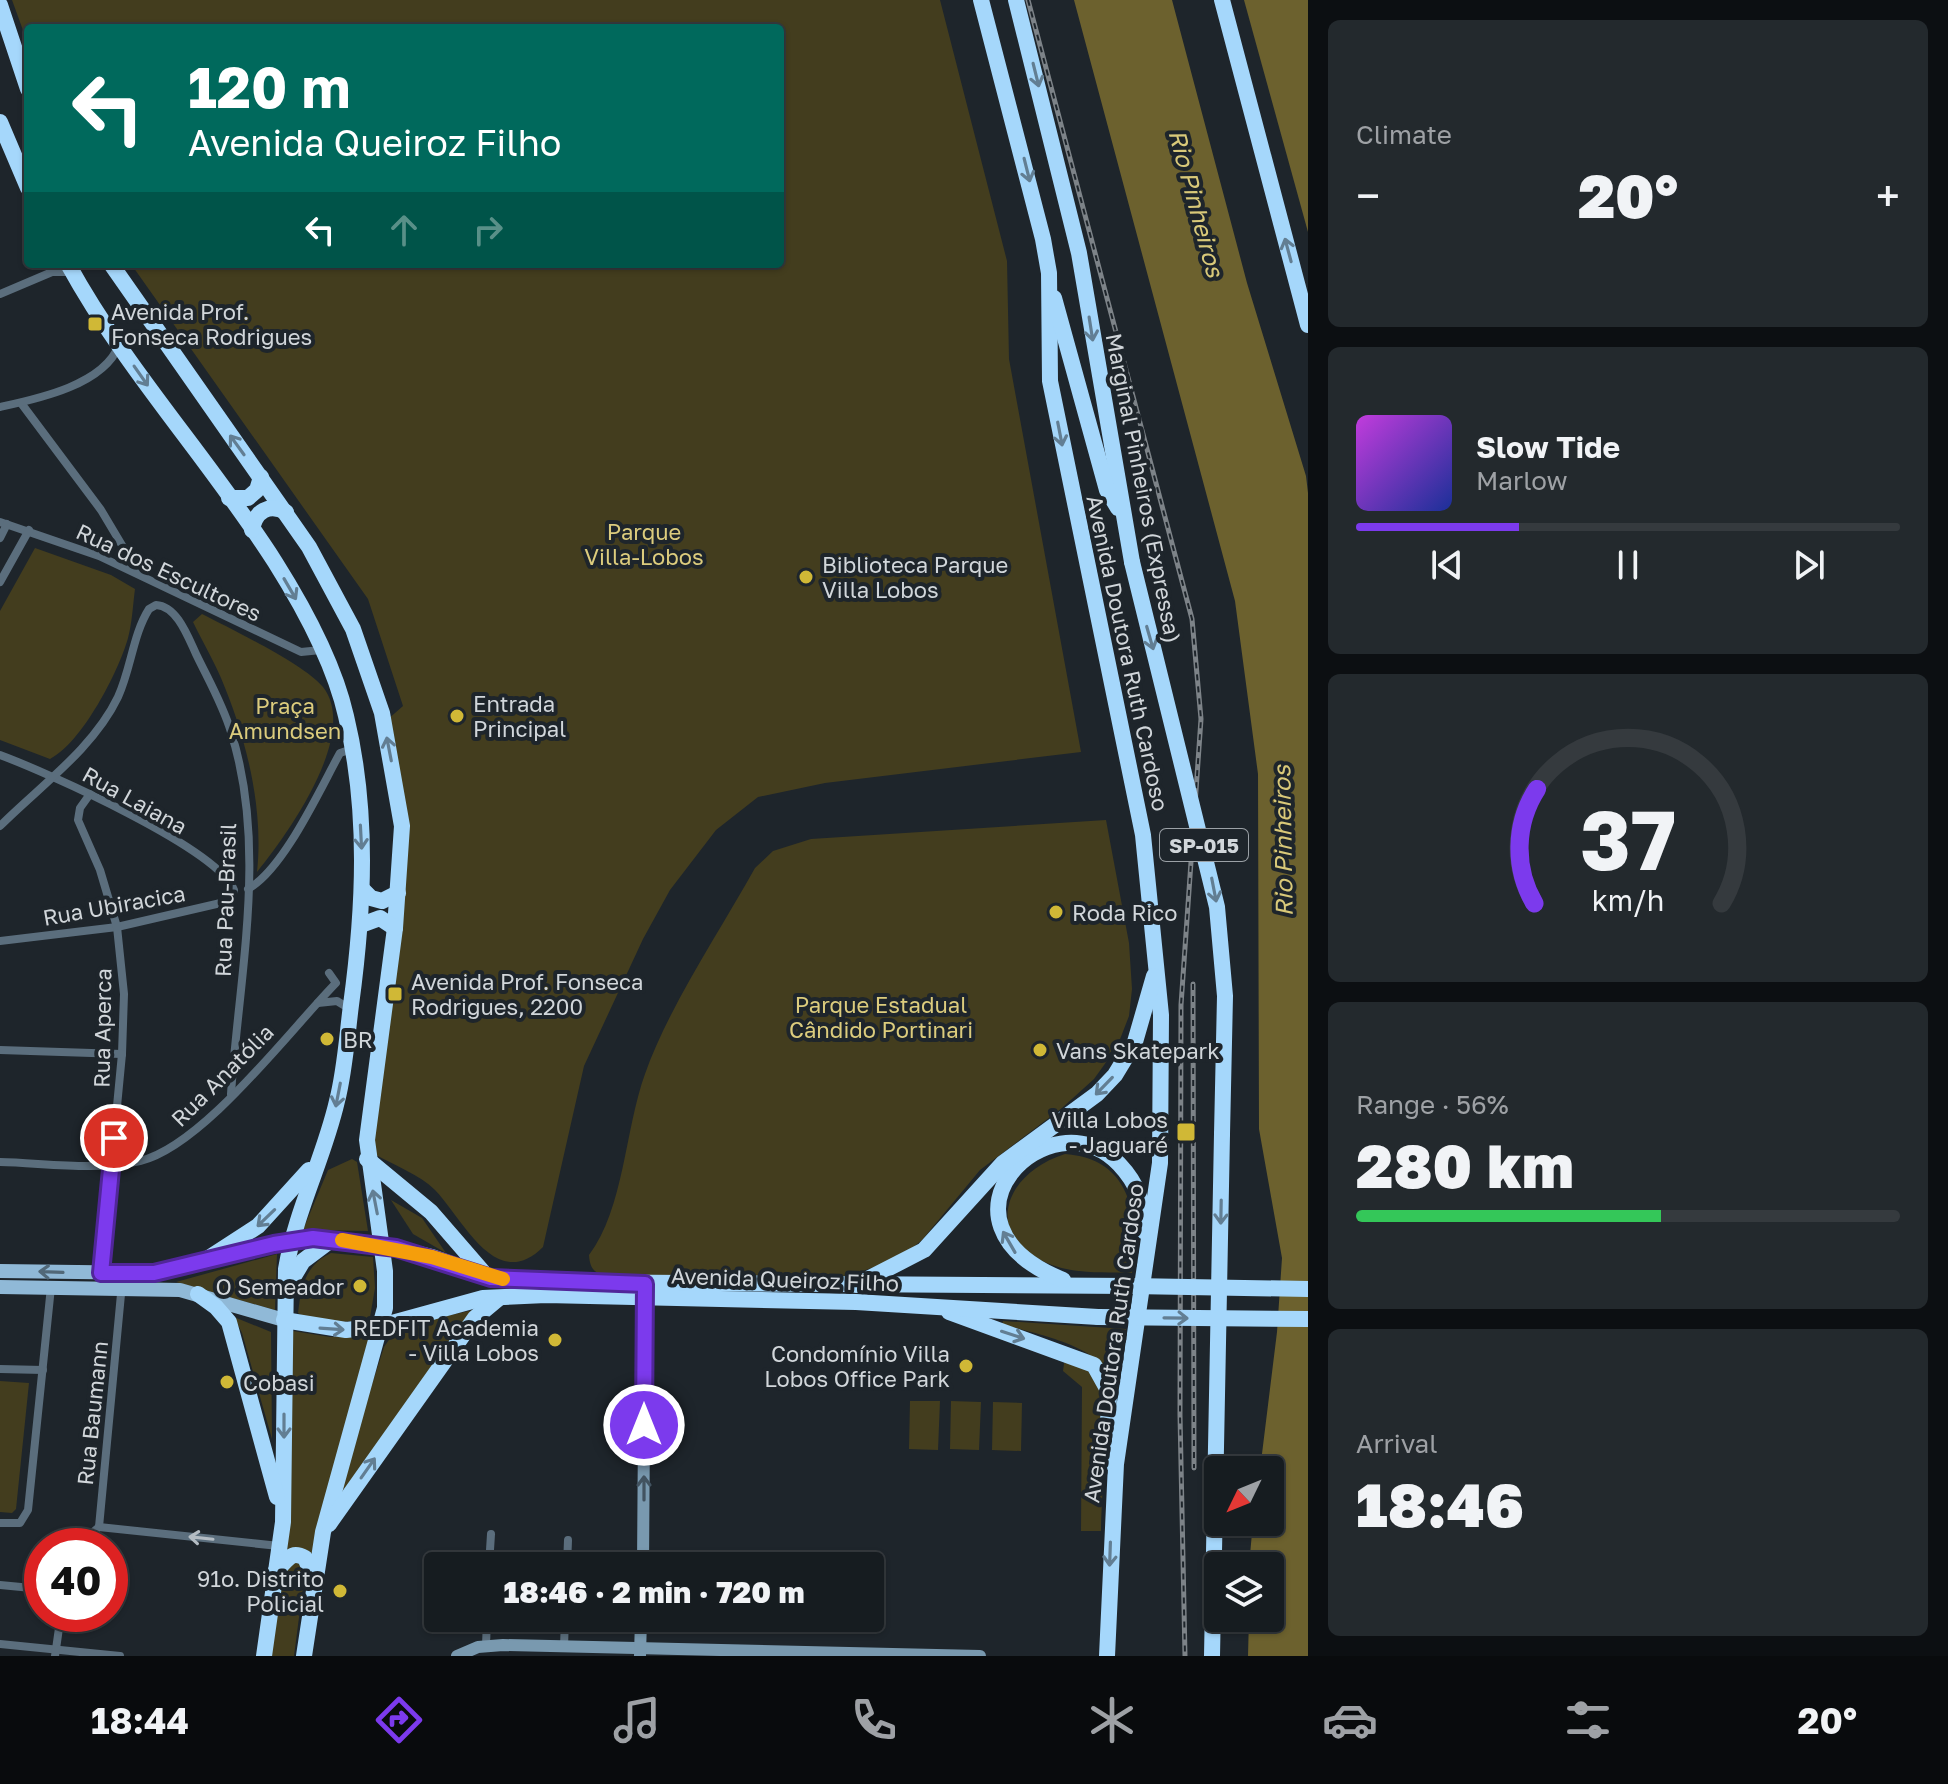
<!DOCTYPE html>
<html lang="en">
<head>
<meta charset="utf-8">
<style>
  :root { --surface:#161c20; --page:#23292d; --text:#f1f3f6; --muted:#9ea1a5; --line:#353a3e; --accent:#7c3aed }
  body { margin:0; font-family:"Golos Text",sans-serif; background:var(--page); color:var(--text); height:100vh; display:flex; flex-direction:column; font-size:30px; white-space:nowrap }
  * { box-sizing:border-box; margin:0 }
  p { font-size:26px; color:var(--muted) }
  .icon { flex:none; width:44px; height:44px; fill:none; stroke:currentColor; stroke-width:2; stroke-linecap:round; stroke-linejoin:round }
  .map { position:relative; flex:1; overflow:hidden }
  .panel { display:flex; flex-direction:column; gap:20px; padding:20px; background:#0c0f12; width:640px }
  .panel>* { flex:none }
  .banner { position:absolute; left:24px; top:24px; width:760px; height:244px; border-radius:8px; box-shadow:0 2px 6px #0004,0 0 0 2px var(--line); background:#00695c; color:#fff; overflow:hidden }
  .needle { width:52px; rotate:227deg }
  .tools { position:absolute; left:1204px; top:1456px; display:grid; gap:16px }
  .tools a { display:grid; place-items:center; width:80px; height:80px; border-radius:8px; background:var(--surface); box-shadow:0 2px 6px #0004,0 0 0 2px var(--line); font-size:40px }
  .speed { position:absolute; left:24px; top:1528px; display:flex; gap:16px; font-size:40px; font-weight:700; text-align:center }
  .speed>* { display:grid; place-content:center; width:104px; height:104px; border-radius:50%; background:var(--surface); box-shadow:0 2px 6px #0004,0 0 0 2px var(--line); line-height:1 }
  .speed .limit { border:12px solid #d22; background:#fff; color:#111 }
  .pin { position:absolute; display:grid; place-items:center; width:68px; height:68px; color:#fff; margin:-34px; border:4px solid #fff; border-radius:50%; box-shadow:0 2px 8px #0007 }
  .me { position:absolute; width:88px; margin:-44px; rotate:0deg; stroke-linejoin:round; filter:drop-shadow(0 0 6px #0008) }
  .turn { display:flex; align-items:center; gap:28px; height:168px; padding:0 32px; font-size:36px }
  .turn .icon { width:104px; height:104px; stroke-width:2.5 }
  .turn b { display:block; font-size:56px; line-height:68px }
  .lanes { display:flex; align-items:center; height:76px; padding:0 32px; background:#0003; justify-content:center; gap:40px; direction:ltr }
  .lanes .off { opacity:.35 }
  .big { font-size:60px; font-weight:800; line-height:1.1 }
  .panel .tile { flex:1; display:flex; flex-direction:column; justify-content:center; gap:12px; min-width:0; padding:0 28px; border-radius:12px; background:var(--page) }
  .panel .dial { align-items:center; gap:0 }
  .dial svg { height:208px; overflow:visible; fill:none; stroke:var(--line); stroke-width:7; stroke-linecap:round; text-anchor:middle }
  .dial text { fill:var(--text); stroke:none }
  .song { display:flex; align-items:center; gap:24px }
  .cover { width:96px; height:96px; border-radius:12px; background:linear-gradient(135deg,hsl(290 70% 55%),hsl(230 70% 35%)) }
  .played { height:8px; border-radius:4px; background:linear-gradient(90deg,var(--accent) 30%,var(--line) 30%) }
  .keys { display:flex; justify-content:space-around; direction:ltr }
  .heat { display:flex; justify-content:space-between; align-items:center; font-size:44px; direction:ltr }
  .charge { height:12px; border-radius:6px; background:linear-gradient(90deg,#34c759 56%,var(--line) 0) }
  .trip { position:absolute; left:424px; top:1552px; width:460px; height:80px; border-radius:8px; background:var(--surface); box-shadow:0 2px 6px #0004,0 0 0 2px var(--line); font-weight:800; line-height:80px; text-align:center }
  .tabs { display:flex; height:128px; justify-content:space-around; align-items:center; background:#090b0d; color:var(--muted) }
  .tabs .icon { width:56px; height:56px }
  .tabs .on { color:var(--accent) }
  .tabs b { font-size:36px; color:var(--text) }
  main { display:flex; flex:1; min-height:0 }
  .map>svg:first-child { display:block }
</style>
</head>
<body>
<main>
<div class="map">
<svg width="1308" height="1656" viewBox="0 0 1308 1656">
  <rect width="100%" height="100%" fill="#1e252b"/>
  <!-- green -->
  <g fill="#433d1e">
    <path d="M12,0h928l67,261 2,98 72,393 -256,31 -67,14 -42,33 -46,60 -27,49 -59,127 -41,181c-47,47 -80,-28 -108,-57 -15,-15 -41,-25 -59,-35l-4,-18 29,-233 -14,-184 16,-14 -35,-107 -237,-335h649v-236h-752v16z"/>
    <path d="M35,548l76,27 24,14c-2,15 -3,35 -7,49 -9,33 -46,105 -78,121l-50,-19v-129z"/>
    <path d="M202,614c29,15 102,50 121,73 37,47 -36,148 -66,185 7,-64 -11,-135 -36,-194 -8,-19 -19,-37 -28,-56z"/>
    <path d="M1106,820l23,123 3,46 -3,27 -12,31 -23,32 -32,29 -82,62 -58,70 -21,17 -57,21 -233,-1c-15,-3 -21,-6 -22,-22 35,-46 36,-126 56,-181 23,-66 75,-143 110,-206l18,-17 38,-12z"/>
    <path d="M1065,1154c68,5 74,64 67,119 -27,-1 -55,1 -80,-8 -70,-25 -51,-91 13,-111z"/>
    <polygon points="352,1159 357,1162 368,1231 303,1230 328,1170"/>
    <polygon points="391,1200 422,1218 446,1253 413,1234"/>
    <path d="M331,1253l42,4 2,31 -5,29c-18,7 -56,7 -72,-4 3,-26 7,-48 33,-60z"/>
    <polygon points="277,1254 275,1310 176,1282"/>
    <polygon points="473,1310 340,1499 336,1497 384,1347 398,1327"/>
    <polygon points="234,1317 271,1332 272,1439 242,1333"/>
    <path d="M1003,1321l123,8 -9,62c-10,-46 -76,-55 -115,-67z"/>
    <polygon points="293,1331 330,1337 369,1335 370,1339 311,1556 287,1550"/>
    <path d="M1065,1357c12,4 23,9 30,20 16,30 6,117 6,154h-20l1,-144 -19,-16z"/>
    <polygon points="0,1381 29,1383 16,1509 12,1513 0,1512"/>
    <polygon points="910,1401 940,1401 938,1450 909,1449"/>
    <polygon points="951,1401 981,1402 979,1450 950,1449"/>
    <polygon points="993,1402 1022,1403 1021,1451 992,1450"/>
    <polygon points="295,1560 305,1571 294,1656 270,1656 284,1571"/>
  </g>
  <!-- water -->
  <g fill="#6c612e">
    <polygon points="1074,0 1172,0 1247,283 1306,476 1308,493 1308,1656 1248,1656 1249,1618 1270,1618 1270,1566 1249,1566 1253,1522 1270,1522 1270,1470 1260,1470 1277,1332 1282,1258 1259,1129 1258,774 1235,601"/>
    <polygon points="1244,0 1308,0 1308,232"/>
  </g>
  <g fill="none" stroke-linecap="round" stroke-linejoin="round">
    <!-- street -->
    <g stroke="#5b6e7d" stroke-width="8">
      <polyline points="0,294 52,272 70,272"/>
      <polyline points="21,403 101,510 138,572"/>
      <path d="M0,407c37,-8 104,-22 119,-62"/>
      <polyline points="0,522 99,556 301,652 321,650"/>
      <polyline points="0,538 7,524"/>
      <polyline points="0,582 29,530"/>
      <path d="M0,755c46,17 217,93 234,135l-2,7 -7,5 -108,25 -117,14"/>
      <polyline points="90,794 80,808 78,820 100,870 117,927 124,994 122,1054 101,1273"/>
      <path d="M0,826c40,-40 93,-77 118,-129 13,-28 15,-63 31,-88l7,-4c21,1 32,32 40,49 12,25 27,51 35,78 37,116 8,243 0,362"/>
      <path d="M248,889c36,-20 72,-100 92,-136l12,-4"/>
      <polyline points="318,1003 337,1001 350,1009"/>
      <polyline points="0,1050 122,1054"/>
      <path d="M0,1162c45,1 95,9 140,-1 63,-15 149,-130 196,-178l-7,-10"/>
      <polyline points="0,1369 43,1370"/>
      <polyline points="0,1523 20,1523 28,1510 51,1287"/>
      <polyline points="99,1527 123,1273"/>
      <polyline points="99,1527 279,1546"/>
      <polyline points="77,1546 99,1527"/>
      <polyline points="489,1566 491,1534"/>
      <polyline points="567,1566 568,1540"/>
      <polyline points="0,1585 42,1589"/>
      <polyline points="0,1644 120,1656"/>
      <polyline points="486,1646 487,1618"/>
      <polyline points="564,1647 565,1618"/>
      <polyline points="55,1656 61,1614"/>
    </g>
    <!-- secondary -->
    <g stroke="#7999af" stroke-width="12">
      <polyline points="643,1566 645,1289"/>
      <polyline points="457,1656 478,1647 503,1645 980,1656"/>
      <polyline points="640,1656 641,1618"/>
    </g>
    <!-- primary -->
    <g stroke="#90b9d7" stroke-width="14">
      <polyline points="0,1271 154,1273 291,1241"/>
      <polyline points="0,1287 180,1290 284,1320"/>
    </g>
    <!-- highway -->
    <g stroke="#a5d7fb" stroke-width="16">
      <polyline points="981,0 1043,239 1049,273 1050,381 1143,835 1161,1015 1160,1163 1116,1464 1107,1656"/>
      <polyline points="1016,0 1079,253 1132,562"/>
      <polyline points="1222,0 1308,325"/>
      <polyline points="0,5 28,89"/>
      <polyline points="0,122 28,188"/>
      <path d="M68,264c58,106 142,196 207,298 29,46 59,101 71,154 23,95 18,193 5,289 -4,31 -6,65 -14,96 -13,57 -41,109 -51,168l-3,253 -19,134"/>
      <polyline points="111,264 309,547 353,629 382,713 402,826 395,928 367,1140 385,1271 385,1308 323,1532 304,1656"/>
      <polyline points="1054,298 1107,490 1118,508"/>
      <polyline points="229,498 248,498 257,490 261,477"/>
      <path d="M252,530c3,-19 17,-27 34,-18"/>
      <polyline points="362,889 371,898 382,901 398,893"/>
      <polyline points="361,925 380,918 395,928"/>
      <polyline points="367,1159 431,1212 483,1272"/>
      <polyline points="291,1241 313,1238 382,1245 432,1257 491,1278 537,1282 1132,1286"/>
      <polyline points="201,1263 258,1226 309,1170"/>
      <path d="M1063,1280c-144,-58 -13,-188 56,-116 19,20 26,40 24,67"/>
      <polyline points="856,1285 924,1250 1003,1163 1097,1094 1115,1075 1135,1042 1154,976"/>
      <polyline points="288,1286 303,1261 331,1240"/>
      <polyline points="198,1294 216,1307 229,1322 277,1497"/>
      <polyline points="949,1312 1094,1365 1109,1392 1107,1462"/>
      <polyline points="284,1320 346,1330 381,1326 483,1298 546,1295 856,1302 1098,1317"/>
      <polyline points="329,1524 475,1318 499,1298"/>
      <path d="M276,1570c11,-7 13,-21 29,-12l9,20"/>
      <polyline points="1212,1656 1222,1134"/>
    </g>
    <!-- rail casing -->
    <g stroke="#7d8388" stroke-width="5">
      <g id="rail">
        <polyline points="1028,0 1192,619 1201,719 1181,1005 1180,1415 1185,1656"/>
        <polyline points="1193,984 1194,1468"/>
      </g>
    </g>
    <!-- rail -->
    <use href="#rail" stroke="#1e252b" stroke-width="2" stroke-dasharray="6" stroke-linecap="butt"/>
    <!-- highway-bridge -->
    <g stroke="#a5d7fb" stroke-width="16">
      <polyline points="1132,562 1217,907 1225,996 1222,1134"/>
      <polyline points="1132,1286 1308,1289"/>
      <polyline points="1098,1317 1308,1319"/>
    </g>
  </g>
  <!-- one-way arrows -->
  <defs><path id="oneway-shaft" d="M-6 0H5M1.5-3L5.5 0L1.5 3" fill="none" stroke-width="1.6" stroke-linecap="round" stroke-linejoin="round" transform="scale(2)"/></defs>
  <g stroke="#627e93">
    <use href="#oneway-shaft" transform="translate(1036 75) rotate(76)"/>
    <use href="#oneway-shaft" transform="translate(1027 170) rotate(76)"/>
    <use href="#oneway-shaft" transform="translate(1288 250) rotate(-105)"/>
    <use href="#oneway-shaft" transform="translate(1091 329) rotate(81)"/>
    <use href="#oneway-shaft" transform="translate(141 376) rotate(55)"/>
    <use href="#oneway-shaft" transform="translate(1060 434) rotate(79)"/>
    <use href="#oneway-shaft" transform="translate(237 445) rotate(-126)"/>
    <use href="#oneway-shaft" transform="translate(290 589) rotate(60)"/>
    <use href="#oneway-shaft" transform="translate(1150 638) rotate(74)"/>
    <use href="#oneway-shaft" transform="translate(389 749) rotate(-101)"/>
    <use href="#oneway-shaft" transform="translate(361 837) rotate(87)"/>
    <use href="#oneway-shaft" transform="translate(1214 890) rotate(79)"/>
    <use href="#oneway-shaft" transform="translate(1104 1086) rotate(134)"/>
    <use href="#oneway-shaft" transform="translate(338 1095) rotate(101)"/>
    <use href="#oneway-shaft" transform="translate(375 1202) rotate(-101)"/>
    <use href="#oneway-shaft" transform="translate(1221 1212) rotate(91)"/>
    <use href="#oneway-shaft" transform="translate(266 1218) rotate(136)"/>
    <use href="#oneway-shaft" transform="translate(1009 1242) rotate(-120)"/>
    <use href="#oneway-shaft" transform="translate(1176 1318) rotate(1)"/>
    <use href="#oneway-shaft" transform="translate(332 1329) rotate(4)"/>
    <use href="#oneway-shaft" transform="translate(1013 1335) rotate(18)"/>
    <use href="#oneway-shaft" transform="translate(284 1426) rotate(90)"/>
    <use href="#oneway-shaft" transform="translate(368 1468) rotate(-55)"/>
    <use href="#oneway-shaft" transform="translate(1110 1554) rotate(92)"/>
  </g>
  <use stroke="#516878" href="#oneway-shaft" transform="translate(51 1272) rotate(-178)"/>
  <use stroke="#425360" href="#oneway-shaft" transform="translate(644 1488) rotate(-90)"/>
  <use stroke="#b4bcc3" href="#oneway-shaft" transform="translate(201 1538) rotate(-174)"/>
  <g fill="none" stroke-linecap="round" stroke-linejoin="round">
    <!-- route casing -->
    <g stroke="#51269a" stroke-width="20">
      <polyline id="route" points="114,1138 101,1273 154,1273 274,1244 313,1238 396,1248 491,1278 645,1284 644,1425"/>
    </g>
    <!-- route -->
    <use href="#route" stroke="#7c3aed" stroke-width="14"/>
    <!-- slow -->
    <polyline stroke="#f59e0b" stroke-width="14" points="342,1240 432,1257 503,1279"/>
  </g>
  <!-- markers -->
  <g fill="#d0b836" stroke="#1e252b" stroke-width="3">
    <rect x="87" y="316" width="16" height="16" rx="4"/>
    <circle cx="806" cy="577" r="8"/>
    <circle cx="457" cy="716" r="8"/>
    <circle cx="1056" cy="912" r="8"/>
    <rect x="387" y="986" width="16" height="16" rx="4"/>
    <circle cx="327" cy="1039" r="8"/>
    <circle cx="1040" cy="1050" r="8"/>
    <rect x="1176" y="1122" width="20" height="20" rx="4"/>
    <circle cx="360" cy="1286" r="8"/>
    <circle cx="555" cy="1340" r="8"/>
    <circle cx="966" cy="1366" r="8"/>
    <circle cx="227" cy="1382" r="8"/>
    <circle cx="340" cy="1591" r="8"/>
  </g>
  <g text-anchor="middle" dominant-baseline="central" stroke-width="8" stroke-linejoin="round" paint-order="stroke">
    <!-- shield labels -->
    <rect fill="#1e252b" stroke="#9ba1a6" stroke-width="2" x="1160" y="829" width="88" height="32" rx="6"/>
    <g font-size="20" font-weight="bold" fill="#d1d6da">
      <text x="1204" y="845">SP-015</text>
    </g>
    <!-- poi labels -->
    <g font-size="22" fill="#d1d6da" stroke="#1e252b" text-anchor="start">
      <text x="111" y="311">Avenida Prof.<tspan x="111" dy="25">Fonseca Rodrigues</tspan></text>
      <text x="822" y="564">Biblioteca Parque<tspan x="822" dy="25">Villa Lobos</tspan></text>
      <text x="473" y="703">Entrada<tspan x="473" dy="25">Principal</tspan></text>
      <text x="1072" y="912">Roda Rico</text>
      <text x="411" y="981">Avenida Prof. Fonseca<tspan x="411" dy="25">Rodrigues, 2200</tspan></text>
      <text x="343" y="1039">BR</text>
      <text x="1056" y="1050">Vans Skatepark</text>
      <text x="1168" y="1119" text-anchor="end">Villa Lobos<tspan x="1168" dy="25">- Jaguaré</tspan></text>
      <text x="344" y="1286" text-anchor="end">O Semeador</text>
      <text x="539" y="1327" text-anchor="end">REDFIT Academia<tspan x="539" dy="25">- Villa Lobos</tspan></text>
      <text x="950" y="1353" text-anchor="end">Condomínio Villa<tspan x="950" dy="25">Lobos Office Park</tspan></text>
      <text x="243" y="1382">Cobasi</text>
      <text x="324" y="1578" text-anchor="end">91o. Distrito<tspan x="324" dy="25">Policial</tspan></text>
    </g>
    <!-- street labels -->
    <g font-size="22" fill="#d1d6da" stroke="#1e252b">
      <text transform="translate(1144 488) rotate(79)">Marginal Pinheiros (Expressa)</text>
      <text transform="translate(169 572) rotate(25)">Rua dos Escultores</text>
      <text transform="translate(1128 653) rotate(78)">Avenida Doutora Ruth Cardoso</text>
      <text transform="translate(135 800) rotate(29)">Rua Laiana</text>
      <text transform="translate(225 900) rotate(-88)">Rua Pau-Brasil</text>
      <text transform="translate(114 905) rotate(-10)">Rua Ubiracica</text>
      <text transform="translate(102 1028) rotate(-89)">Rua Aperca</text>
      <text transform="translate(222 1075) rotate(-45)">Rua Anatólia</text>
      <text transform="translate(785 1279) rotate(2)">Avenida Queiroz Filho</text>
      <text transform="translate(1113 1343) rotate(-82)">Avenida Doutora Ruth Cardoso</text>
      <text transform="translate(92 1413) rotate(-84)">Rua Baumann</text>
    </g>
    <!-- park labels -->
    <g font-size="22" fill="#dccc7d" stroke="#1e252b">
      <text x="644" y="531">Parque<tspan x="644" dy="25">Villa-Lobos</tspan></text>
      <text x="285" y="705">Praça<tspan x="285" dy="25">Amundsen</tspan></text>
      <text x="881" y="1004">Parque Estadual<tspan x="881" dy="25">Cândido Portinari</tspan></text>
    </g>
    <!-- water labels -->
    <g font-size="24" font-style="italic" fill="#d9c979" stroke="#1e252b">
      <text transform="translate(1197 203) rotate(75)">Rio Pinheiros</text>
      <text transform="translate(1282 841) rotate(-91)">Rio Pinheiros</text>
    </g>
  </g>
</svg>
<div class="tools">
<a><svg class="needle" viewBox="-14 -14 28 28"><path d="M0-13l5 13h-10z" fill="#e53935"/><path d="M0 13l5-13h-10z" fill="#9ea1a5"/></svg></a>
<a><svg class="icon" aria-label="layers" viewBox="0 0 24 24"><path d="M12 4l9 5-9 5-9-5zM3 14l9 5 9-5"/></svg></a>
</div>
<div class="speed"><div class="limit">40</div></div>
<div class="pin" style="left:114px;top:1138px;background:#d93025"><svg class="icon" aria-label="arrive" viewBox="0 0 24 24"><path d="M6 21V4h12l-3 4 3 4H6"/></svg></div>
<svg class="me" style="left:644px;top:1425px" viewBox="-20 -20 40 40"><circle r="17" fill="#7c3aed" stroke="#fff" stroke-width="3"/><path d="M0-11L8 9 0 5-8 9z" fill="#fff"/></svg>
<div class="trip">18:46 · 2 min · 720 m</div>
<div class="banner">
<div class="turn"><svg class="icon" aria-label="left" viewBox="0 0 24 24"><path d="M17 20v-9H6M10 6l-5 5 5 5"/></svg><div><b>120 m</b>Avenida Queiroz Filho</div></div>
<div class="lanes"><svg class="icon" aria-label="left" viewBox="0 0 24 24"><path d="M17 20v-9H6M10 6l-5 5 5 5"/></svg><svg class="icon off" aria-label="ahead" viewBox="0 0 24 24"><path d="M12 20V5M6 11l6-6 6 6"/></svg><svg class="icon off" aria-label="right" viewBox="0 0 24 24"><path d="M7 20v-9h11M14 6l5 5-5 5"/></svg></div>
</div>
</div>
<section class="panel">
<div class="tile"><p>Climate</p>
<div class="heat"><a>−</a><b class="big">20°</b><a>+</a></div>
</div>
<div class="tile">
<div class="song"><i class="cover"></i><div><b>Slow Tide</b><p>Marlow</p></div></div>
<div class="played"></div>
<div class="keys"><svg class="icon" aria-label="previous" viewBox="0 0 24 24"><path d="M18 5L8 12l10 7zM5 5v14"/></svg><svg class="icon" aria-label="pause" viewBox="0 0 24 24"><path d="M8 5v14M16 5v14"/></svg><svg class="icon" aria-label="next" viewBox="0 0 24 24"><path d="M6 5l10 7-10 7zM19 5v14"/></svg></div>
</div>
<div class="tile dial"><svg viewBox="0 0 100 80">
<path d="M14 69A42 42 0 1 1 86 69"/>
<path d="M14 69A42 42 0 0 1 15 25" stroke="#7c3aed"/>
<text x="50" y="56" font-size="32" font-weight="700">37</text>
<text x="50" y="72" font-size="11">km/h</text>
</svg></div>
<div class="tile"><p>Range · 56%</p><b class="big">280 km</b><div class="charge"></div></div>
<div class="tile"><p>Arrival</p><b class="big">18:46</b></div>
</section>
</main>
<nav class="tabs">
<b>18:44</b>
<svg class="icon on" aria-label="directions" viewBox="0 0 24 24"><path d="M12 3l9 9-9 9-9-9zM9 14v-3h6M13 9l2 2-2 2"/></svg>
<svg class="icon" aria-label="music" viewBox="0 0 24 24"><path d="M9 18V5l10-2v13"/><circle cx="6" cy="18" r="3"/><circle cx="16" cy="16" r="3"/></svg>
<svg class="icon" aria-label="phone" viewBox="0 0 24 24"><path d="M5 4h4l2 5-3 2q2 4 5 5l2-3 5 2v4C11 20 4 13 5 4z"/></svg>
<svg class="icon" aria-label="climate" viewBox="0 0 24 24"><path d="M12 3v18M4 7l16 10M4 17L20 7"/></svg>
<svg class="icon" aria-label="car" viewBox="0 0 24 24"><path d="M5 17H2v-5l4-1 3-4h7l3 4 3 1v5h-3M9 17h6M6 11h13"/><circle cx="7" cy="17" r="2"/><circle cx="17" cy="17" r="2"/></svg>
<svg class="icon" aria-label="filters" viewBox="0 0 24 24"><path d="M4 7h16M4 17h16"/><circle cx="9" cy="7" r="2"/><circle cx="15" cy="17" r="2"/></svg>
<b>20°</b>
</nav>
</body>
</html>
